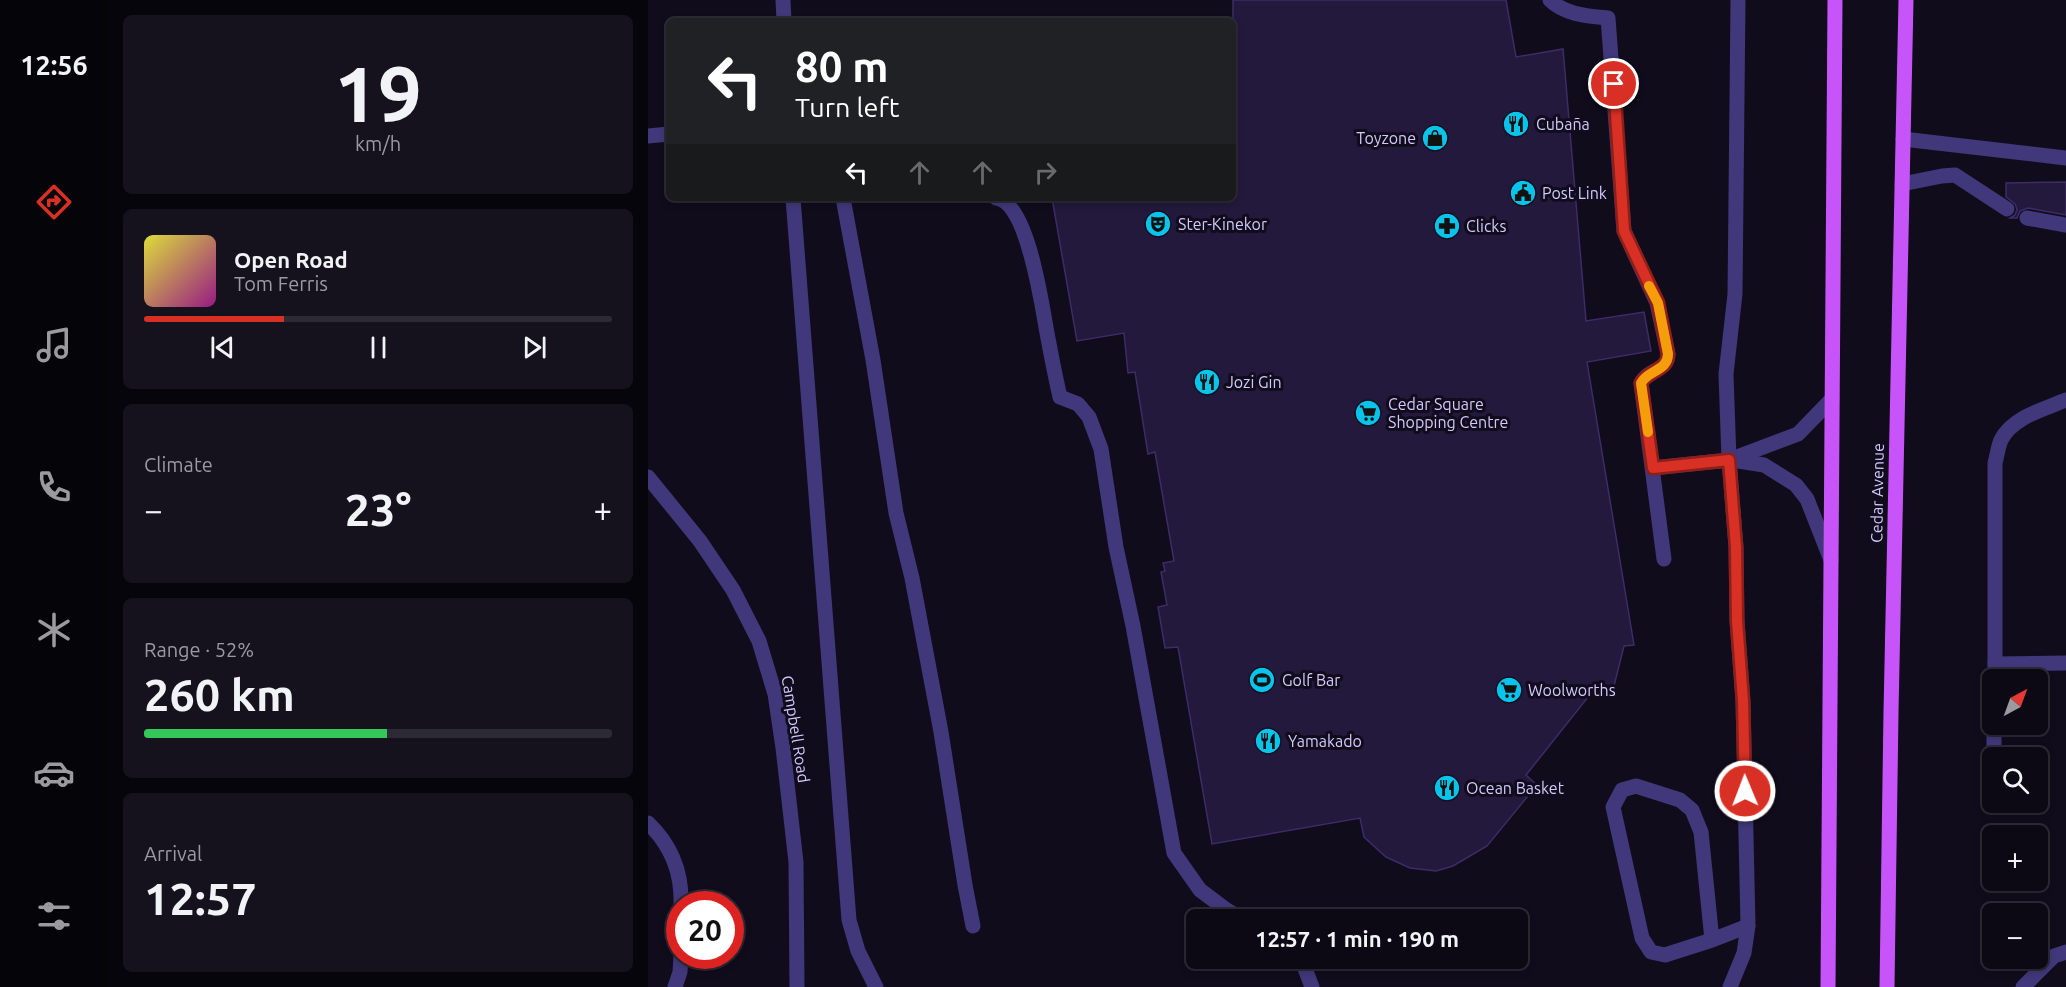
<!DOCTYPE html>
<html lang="en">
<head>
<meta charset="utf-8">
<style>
  :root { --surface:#0c0915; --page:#15121e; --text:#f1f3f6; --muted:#9a9aa0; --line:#2c2a34; --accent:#d93025 }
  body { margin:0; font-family:Ubuntu,sans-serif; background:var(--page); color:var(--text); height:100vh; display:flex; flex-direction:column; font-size:22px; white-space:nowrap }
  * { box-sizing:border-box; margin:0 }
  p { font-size:20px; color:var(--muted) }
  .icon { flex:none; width:33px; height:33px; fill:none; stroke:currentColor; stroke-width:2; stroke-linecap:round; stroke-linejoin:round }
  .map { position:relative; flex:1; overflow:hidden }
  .side { display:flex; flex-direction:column; gap:15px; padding:15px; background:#07050c; width:540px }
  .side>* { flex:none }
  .hud { position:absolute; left:18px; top:18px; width:570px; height:183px; border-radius:9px; box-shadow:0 3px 9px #0003,0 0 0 2px var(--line); background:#202124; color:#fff; overflow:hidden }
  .needle { width:39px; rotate:41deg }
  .tools { position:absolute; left:1334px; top:669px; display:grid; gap:12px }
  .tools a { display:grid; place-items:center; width:66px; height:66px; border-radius:9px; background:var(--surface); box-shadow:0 3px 9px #0003,0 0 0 2px var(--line); font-size:30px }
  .speed { position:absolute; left:18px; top:891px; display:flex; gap:12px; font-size:30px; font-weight:700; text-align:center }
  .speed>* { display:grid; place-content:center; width:78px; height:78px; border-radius:50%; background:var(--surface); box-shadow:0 3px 9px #0003,0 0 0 2px var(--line); line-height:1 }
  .speed .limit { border:9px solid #d22; background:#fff; color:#111 }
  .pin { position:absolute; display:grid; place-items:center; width:51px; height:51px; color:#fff; margin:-26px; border:3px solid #fff; border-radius:50%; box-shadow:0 2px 6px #0007 }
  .me { position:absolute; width:66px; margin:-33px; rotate:359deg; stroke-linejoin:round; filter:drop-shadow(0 0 4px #0008) }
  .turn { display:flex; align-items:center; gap:21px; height:126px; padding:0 30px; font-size:27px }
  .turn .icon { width:78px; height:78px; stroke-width:2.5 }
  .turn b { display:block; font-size:42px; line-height:51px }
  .lanes { display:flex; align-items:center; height:57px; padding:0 30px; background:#0003; justify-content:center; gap:30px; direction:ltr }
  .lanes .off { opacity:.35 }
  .big { font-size:45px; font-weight:700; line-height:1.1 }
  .side .tile { flex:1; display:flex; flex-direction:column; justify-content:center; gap:9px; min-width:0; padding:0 21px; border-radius:9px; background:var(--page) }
  .side .dial { align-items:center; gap:0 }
  .dial b { font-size:78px; line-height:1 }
  .song { display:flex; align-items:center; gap:18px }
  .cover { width:72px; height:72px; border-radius:9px; background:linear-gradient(135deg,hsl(60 70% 55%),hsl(310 70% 35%)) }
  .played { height:6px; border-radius:3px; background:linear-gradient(90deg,var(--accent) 30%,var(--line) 30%) }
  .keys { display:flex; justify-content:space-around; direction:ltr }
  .heat { display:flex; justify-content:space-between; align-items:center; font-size:33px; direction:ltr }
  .charge { height:9px; border-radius:4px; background:linear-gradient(90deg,#34c759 52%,var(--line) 0) }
  .trip { position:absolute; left:538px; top:909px; width:342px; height:60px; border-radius:9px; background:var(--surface); box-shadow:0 3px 9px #0003,0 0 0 2px var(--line); font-weight:700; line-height:60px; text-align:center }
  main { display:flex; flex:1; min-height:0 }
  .dock { display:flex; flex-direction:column; width:108px; justify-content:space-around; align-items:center; background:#050408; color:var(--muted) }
  .dock .icon { width:42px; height:42px }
  .dock .selected { color:var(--accent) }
  .dock b { font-size:27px; color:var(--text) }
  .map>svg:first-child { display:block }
</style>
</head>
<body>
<main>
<nav class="dock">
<b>12:56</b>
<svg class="icon selected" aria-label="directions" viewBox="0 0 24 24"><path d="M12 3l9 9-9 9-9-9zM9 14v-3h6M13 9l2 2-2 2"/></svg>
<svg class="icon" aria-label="music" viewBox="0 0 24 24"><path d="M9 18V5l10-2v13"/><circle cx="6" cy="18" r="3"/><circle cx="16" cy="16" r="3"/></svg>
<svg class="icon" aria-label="phone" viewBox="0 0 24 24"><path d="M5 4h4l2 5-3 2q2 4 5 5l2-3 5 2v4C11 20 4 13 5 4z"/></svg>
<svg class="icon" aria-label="climate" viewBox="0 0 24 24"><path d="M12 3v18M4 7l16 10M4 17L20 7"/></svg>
<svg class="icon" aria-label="car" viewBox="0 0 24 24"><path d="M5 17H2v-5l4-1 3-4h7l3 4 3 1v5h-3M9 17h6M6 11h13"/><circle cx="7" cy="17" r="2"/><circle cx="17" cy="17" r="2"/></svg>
<svg class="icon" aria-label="filters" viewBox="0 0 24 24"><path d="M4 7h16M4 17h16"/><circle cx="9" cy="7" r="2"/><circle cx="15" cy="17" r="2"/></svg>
</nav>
<section class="side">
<div class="tile dial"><b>19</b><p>km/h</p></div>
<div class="tile">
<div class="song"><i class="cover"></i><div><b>Open Road</b><p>Tom Ferris</p></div></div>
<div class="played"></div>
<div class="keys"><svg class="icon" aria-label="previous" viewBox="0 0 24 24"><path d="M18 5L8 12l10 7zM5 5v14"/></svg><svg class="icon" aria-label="pause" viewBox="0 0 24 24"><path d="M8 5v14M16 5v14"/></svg><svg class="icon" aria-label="next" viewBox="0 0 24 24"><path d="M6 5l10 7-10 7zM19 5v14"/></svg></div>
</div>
<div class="tile"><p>Climate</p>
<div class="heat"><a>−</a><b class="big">23°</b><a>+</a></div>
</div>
<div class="tile"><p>Range · 52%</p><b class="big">260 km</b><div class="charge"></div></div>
<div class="tile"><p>Arrival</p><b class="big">12:57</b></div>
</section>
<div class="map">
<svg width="1418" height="987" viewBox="0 0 1418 987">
  <rect width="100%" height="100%" fill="#100c1c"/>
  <!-- building -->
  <g fill="#22193c" stroke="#3c2c68" stroke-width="1.5">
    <polygon points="585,0 858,0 868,57 915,49 938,321 996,312 1003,351 939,362 986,645 976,646 964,694 944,692 878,775 889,785 839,846 805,866 788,871 762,868 738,857 716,837 712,818 564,844 530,647 517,648 510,607 519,605 513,572 517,571 515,563 526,561 507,452 500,454 487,372 480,373 476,333 429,341 404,198 585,198"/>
    <polygon points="1418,182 1418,215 1380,208 1372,211 1369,218 1362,218 1367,215 1369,209 1367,204 1358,197 1358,183"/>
  </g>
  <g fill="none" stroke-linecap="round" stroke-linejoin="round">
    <!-- minor -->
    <g stroke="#40387a" stroke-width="15">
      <polyline points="135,0 136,21"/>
      <path d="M902,0c15,15 39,16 58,18l16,213 33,72 11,51c0,17 -20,15 -27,29l23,176"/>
      <polyline points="0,136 21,134"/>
      <polyline points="1255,139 1418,158"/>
      <polyline points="1254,184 1294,176 1307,175 1359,209"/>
      <polyline points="145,198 201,920 210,951 228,987"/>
      <polyline points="195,198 225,360 248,513 264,578 293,732 317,885 325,926"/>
      <path d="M348,198c32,4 46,108 51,135 4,21 8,43 13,64l18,7 11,13 12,32 15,98 17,79 41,227 26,37 28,21 17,9"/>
      <polyline points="1379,218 1418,225"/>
      <polyline points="1084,460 1116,465 1148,485 1159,499 1183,560"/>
      <polyline points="1005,468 1081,460 1150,434 1184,399"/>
      <polyline points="0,477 52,541 85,590 111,641 127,694 135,748 148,862 149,987"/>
      <polyline points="1347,664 1418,663"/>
      <path d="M1347,680v-217c2,-7 3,-16 6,-23 11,-23 44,-31 65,-40"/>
      <polyline points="1346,752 1346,724"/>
      <path d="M0,823c23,22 34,49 33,81"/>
      <polyline points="1064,940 1053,832 1044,810 1032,800 988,786 974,790 965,807 994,938 1003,952 1017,955 1064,940 1100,926"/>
      <polyline points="653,958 664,987"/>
      <polyline points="27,987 32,972 33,956"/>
      <polyline points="1082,987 1096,953 1100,926 1095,701 1089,621 1088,547 1081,460 1078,374 1087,294 1090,0"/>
      <polyline points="1375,987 1406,956 1418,952"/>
    </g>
    <!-- major -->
    <g stroke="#c754f9" stroke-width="15">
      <polyline points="1180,987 1187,0"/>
      <polyline points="1239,987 1243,712 1258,0"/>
    </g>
  </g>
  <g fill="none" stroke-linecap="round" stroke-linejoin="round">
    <!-- route casing -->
    <g stroke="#8d1f18" stroke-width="15">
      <path id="route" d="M966,84l10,147 34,72 10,51c0,17 -20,16 -27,29l12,85 76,-8 7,87 1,74 6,80 2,90"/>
    </g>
    <!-- route -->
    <use href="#route" stroke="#d93025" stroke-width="10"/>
    <!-- slow -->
    <path stroke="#f59e0b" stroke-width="10" d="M1000,432l-7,-49c7,-13 27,-12 27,-29l-10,-51 -9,-17"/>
  </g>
  <!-- icons -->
  <defs>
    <g id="restaurant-disc" transform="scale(1.35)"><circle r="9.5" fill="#08c4ea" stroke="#100c1c"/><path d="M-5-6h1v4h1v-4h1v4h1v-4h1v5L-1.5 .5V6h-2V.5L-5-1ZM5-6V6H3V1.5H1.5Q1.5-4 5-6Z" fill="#111"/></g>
    <g id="shop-disc" transform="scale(1.35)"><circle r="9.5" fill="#08c4ea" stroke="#100c1c"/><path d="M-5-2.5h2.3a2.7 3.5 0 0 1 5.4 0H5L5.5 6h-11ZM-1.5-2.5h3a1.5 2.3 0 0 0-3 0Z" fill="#111"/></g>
    <g id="civic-disc" transform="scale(1.35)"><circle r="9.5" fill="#08c4ea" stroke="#100c1c"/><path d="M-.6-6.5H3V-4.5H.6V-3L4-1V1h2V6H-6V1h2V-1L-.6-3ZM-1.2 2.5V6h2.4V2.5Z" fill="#111"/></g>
    <g id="theatre-disc" transform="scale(1.35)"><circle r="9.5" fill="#08c4ea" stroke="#100c1c"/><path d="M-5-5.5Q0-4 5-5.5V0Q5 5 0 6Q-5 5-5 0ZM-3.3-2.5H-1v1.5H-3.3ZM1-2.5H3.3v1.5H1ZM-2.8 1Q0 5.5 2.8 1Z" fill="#111"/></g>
    <g id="pharmacy-disc" transform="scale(1.35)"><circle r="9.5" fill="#08c4ea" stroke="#100c1c"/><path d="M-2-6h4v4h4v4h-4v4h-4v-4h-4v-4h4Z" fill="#111"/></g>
    <g id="supermarket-disc" transform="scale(1.35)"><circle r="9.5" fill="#08c4ea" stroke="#100c1c"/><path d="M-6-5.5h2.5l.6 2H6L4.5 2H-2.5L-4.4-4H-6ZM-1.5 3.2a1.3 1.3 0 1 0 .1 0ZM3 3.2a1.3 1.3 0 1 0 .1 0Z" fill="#111"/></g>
    <g id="stadium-disc" transform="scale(1.35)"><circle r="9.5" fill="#08c4ea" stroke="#100c1c"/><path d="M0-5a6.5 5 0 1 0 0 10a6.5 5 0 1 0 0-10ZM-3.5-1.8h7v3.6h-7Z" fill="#111"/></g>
  </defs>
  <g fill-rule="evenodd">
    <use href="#restaurant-disc" x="868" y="124"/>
    <use href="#shop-disc" x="787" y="138"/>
    <use href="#civic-disc" x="875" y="193"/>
    <use href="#theatre-disc" x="510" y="224"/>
    <use href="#pharmacy-disc" x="799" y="226"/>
    <use href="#restaurant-disc" x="559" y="382"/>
    <use href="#supermarket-disc" x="720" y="413"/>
    <use href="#stadium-disc" x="614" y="680"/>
    <use href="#supermarket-disc" x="861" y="690"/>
    <use href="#restaurant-disc" x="620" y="741"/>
    <use href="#restaurant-disc" x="799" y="788"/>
  </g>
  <g text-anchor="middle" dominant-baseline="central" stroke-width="6" stroke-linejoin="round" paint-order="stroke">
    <!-- poi labels -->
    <g font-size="16" fill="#d3c9fd" stroke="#100c1c" text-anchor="start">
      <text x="888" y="124">Cubaña</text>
      <text x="768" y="138" text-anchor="end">Toyzone</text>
      <text x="894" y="193">Post Link</text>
      <text x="530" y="224">Ster-Kinekor</text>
      <text x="818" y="226">Clicks</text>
      <text x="578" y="382">Jozi Gin</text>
      <text x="740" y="404">Cedar Square<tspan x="740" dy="18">Shopping Centre</tspan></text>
      <text x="634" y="680">Golf Bar</text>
      <text x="880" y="690">Woolworths</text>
      <text x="640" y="741">Yamakado</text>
      <text x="818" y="788">Ocean Basket</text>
    </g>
    <!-- street labels -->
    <g font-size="16" fill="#d3c9fd" stroke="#100c1c">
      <text transform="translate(1229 493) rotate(-89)">Cedar Avenue</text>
      <text transform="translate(148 729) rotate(81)">Campbell Road</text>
    </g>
  </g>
</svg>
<div class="tools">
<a><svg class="needle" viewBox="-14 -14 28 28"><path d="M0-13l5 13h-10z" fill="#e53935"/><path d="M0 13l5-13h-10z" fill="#9a9aa0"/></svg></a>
<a><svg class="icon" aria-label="search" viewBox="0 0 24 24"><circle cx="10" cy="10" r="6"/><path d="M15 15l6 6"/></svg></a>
<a>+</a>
<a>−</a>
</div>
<div class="speed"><div class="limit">20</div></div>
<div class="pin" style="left:966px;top:84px;background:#d93025"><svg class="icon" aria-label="arrive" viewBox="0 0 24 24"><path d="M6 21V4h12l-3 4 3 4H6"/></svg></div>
<svg class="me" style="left:1097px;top:791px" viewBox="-20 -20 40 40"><circle r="17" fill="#d93025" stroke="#fff" stroke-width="3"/><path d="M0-11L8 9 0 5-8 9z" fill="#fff"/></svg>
<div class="trip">12:57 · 1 min · 190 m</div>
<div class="hud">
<div class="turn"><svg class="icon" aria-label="left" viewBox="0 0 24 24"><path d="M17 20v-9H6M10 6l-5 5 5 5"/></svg><div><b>80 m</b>Turn left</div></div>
<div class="lanes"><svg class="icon" aria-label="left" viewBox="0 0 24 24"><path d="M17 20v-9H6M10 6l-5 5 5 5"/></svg><svg class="icon off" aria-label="ahead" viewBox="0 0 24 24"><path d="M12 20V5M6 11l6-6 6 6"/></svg><svg class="icon off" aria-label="ahead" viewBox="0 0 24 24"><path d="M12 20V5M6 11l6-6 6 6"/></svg><svg class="icon off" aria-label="right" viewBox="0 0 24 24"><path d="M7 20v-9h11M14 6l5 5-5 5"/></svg></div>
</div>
</div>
</main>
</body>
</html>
